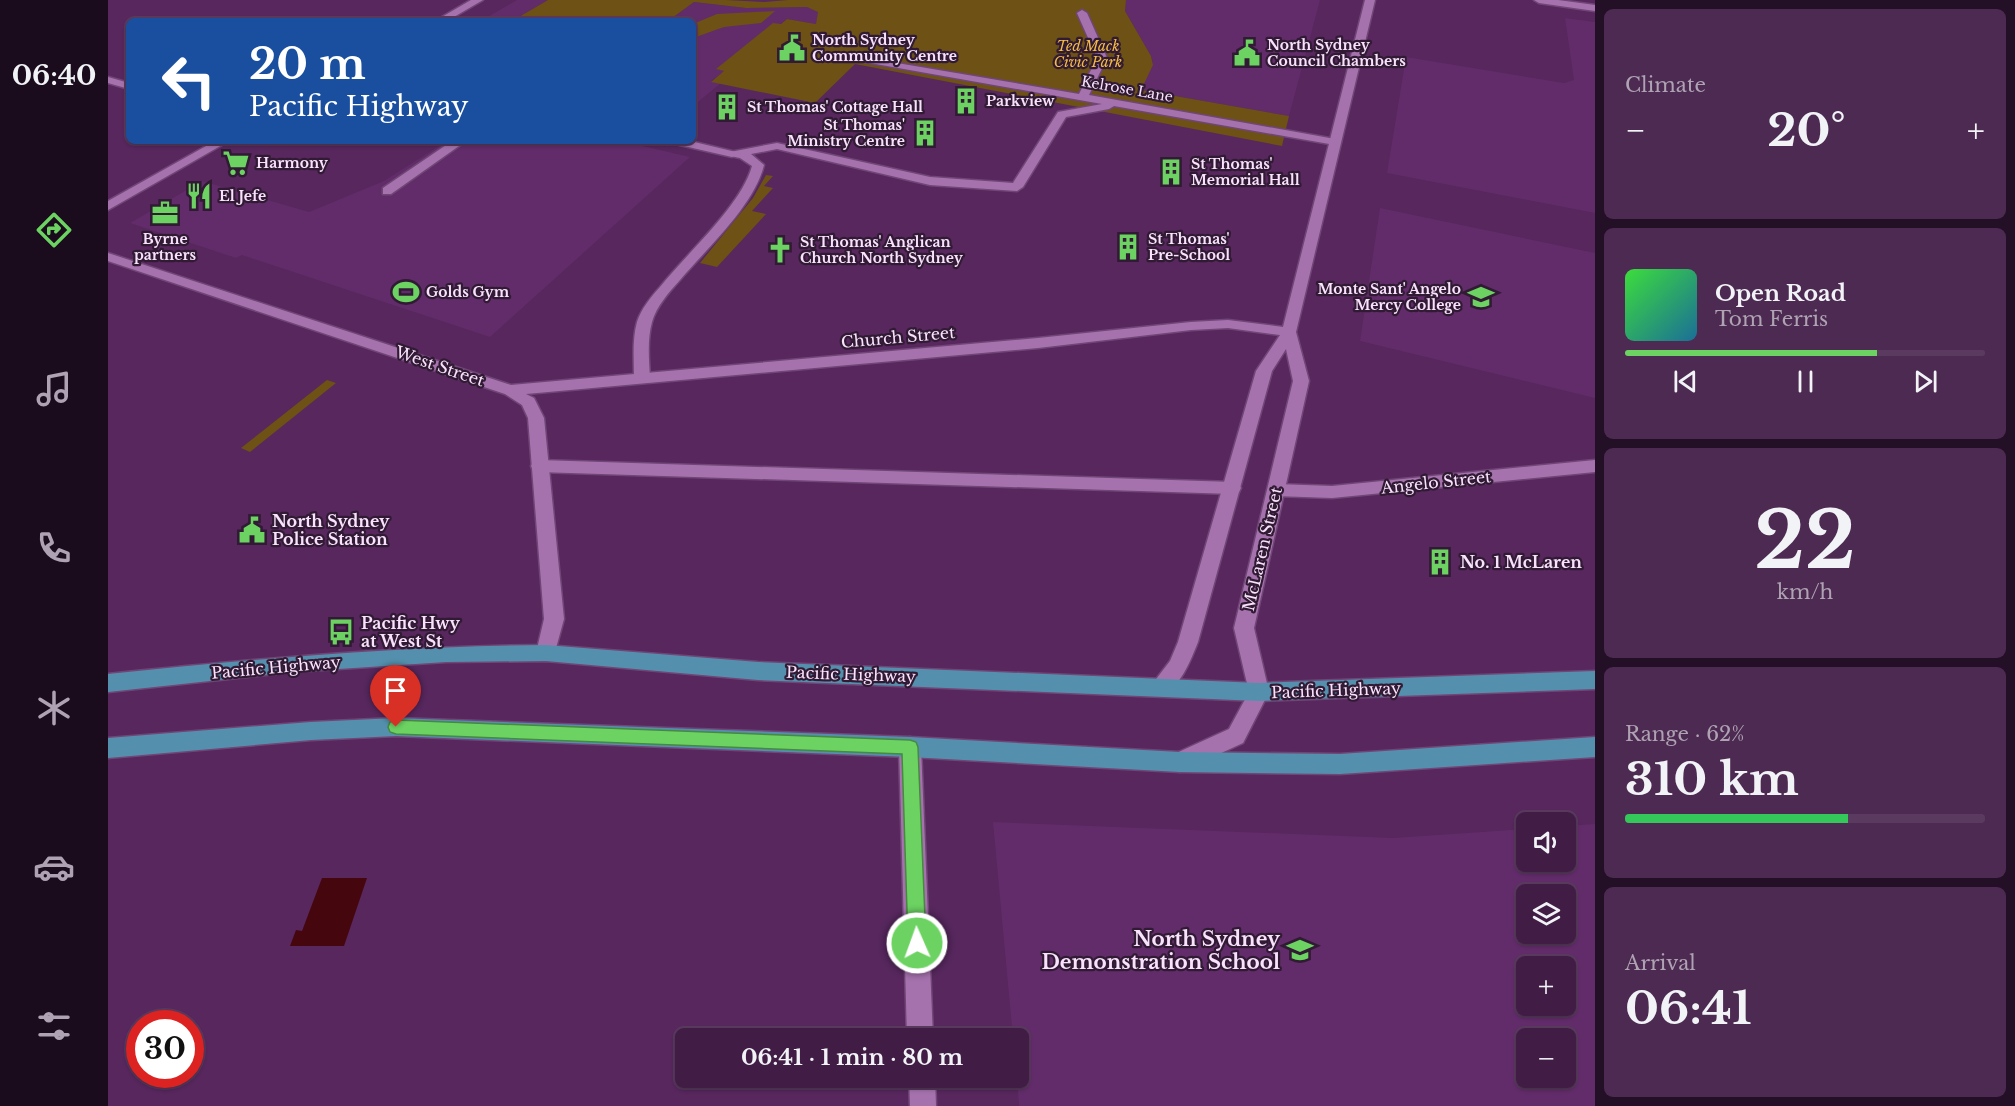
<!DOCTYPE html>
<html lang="en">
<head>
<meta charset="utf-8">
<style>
  :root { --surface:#411d46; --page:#4c2a51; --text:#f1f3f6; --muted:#aea2b3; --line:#5a3b5f; --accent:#6cd362 }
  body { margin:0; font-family:"Libre Baskerville",serif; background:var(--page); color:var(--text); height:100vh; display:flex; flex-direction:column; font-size:22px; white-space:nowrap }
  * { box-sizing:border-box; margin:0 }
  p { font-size:20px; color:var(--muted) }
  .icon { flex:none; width:33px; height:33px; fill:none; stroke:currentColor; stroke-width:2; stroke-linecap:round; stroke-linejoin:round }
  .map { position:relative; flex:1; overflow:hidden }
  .details { display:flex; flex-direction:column; gap:9px; padding:9px; background:#241026; width:420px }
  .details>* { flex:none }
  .hud { position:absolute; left:18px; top:18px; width:570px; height:126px; border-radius:9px; box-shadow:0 2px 4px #0004,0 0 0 2px var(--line); background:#1a4fa0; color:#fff; overflow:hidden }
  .tools { position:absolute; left:1408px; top:812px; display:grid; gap:12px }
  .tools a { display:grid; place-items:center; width:60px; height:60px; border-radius:9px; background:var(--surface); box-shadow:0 2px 4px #0004,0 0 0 2px var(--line); font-size:30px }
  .speed { position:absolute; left:18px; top:1010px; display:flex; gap:12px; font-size:30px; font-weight:700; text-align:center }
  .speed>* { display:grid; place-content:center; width:78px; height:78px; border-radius:50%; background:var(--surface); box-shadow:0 2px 4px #0004,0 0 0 2px var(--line); line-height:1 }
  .speed .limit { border:9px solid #d22; background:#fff; color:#111 }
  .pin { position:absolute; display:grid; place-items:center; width:51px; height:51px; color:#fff; margin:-62px -26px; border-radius:50% 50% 50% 0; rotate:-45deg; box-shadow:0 0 6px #0007 }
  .pin .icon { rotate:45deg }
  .me { position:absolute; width:66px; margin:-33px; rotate:358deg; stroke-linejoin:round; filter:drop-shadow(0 0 4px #0008) }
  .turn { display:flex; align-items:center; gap:21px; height:126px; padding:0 24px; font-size:27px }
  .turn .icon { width:78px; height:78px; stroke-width:2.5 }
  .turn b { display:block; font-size:42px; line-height:51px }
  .big { font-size:45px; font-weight:700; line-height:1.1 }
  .details .card { flex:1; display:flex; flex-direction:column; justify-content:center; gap:9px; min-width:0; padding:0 21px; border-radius:9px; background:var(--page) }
  .details .dial { align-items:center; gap:0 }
  .dial b { font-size:78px; line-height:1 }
  .song { display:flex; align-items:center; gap:18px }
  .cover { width:72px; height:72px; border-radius:9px; background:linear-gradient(135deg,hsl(120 70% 55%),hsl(200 70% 35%)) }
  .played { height:6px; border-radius:3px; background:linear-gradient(90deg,var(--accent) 70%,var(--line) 70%) }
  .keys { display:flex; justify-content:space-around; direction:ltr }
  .heat { display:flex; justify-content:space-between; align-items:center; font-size:33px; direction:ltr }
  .charge { height:9px; border-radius:4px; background:linear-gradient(90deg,#34c759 62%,var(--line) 0) }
  .trip { position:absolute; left:567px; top:1028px; width:354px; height:60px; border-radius:9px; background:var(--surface); box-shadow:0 2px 4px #0004,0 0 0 2px var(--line); font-weight:700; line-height:60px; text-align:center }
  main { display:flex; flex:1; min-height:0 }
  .tabs { display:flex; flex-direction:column; width:108px; justify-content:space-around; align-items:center; background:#1a0c1c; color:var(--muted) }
  .tabs .icon { width:42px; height:42px }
  .tabs .selected { color:var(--accent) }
  .tabs b { font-size:27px; color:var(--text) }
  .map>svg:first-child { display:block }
</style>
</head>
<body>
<main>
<nav class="tabs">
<b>06:40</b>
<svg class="icon selected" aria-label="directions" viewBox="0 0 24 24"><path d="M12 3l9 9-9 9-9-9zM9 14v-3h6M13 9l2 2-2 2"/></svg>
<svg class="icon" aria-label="music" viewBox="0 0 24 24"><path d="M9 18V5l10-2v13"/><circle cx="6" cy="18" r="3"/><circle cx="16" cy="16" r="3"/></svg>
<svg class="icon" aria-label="phone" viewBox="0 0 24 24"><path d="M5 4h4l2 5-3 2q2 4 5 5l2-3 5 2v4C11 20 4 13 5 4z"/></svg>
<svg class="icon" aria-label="climate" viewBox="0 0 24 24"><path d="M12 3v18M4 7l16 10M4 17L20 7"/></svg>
<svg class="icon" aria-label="car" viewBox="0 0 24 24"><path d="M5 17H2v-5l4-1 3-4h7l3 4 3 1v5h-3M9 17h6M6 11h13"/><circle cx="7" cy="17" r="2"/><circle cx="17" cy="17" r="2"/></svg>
<svg class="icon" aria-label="filters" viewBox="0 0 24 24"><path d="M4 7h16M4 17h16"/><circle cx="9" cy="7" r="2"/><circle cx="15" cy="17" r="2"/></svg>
</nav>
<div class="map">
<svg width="1487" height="1106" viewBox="0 0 1487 1106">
  <rect width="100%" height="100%" fill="#57275e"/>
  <!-- built -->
  <g fill="#622c6a" fill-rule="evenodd">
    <polygon points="409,0 440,0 404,21 373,21"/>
    <polygon points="1018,0 1212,0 1181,116 1032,90 1045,64 1043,56 1017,11"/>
    <polygon points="586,2 638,8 699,7 711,12 708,24 679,19 609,69 617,71 603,81 613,83 585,106 585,21 560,21"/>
    <polygon points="1457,18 1487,22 1487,213 1279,173 1298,57 1456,83 1466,80"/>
    <polygon points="339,141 513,141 582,157 382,337 134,255 128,258 22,223 94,181 201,212 276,181"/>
    <polygon points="1272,208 1487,253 1487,398 1252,341"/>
    <path d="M885,822l400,16 134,-9v32h39v-35l29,-2v282h-576l-2,-29 1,-39h-5zM1419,894h39v39h-39zM1419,966h39v39h-39zM1419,1038h39v39h-39z"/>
  </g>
  <!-- green -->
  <g fill="#6d5115">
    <polygon points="440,0 618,0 656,2 680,0 1018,0 1017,11 1043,56 1045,65 1033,90 1181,116 1174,146 747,64 707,103 603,82 616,71 608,69 665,23 673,24 679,19 708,24 710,12 699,7 638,8 586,2 560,21 404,21"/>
    <polygon points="667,11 653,23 616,27 585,38 585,24 609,14"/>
    <polygon points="658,175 665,176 656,186 665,188 644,211 658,214 609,267 592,263 645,198"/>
    <polygon points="219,380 228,383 142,452 133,448"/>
  </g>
  <!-- water -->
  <polygon fill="#45070d" points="214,878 259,878 236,946 182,946 188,930 194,931"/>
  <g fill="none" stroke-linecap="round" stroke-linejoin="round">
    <!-- service casing -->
    <g stroke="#704676" stroke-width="3">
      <g id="service">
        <path d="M974,10l5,3 20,45 -18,37 246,44 6,3 -6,3 -221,-39 -5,3 -43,8 -43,70 -6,4 -87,-6 -153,-36 -26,5 13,11c-10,41 -57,83 -84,115 -11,12 -24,27 -28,42 -5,18 -3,38 -2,56l-3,4h-10l-3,-4c0,-18 -2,-38 3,-56 4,-13 14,-25 23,-35 27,-34 81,-81 92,-121l-12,-8 -10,-2v-4l47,-9 153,34 83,6 45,-71 44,-8 -260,-46 -4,-1v-4l241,41 18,-36 -20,-45z"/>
        <polygon points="0,77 21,83 21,89 0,83"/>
        <polygon points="344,141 358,141 283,194 275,194 275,188"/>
        <polygon points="431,460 1125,482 1131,484 1133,488 1131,492 1125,494 431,472 425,470 423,466 425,462"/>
      </g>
    </g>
    <!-- minor casing -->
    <g stroke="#704676" stroke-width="3">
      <g id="minor">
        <polygon points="363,0 375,0 339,21 327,21"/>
        <polygon points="107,141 121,141 0,210 0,201"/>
        <polygon points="561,141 582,141 628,152 630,154 624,157 563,143"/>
        <polygon points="1487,460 1487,472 1224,498 1168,496 1162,494 1160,490 1162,486 1168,484 1224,486"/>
        <polygon points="802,737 809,740 813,747 825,1038 799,1038 791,747 795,740"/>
        <polygon points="801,1077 827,1077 828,1106 802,1106"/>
      </g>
    </g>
    <!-- tertiary casing -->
    <g stroke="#704676" stroke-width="3">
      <path id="tertiary" d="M1257,0h10l-79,332 13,49 -55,247 15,64 -26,51 -63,29 -8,-3 -3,-7 3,-7 57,-26 20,-37 -15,-64 59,-247 -7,-32 -14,22 -74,271c-7,17 -22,59 -45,51l-3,-6 20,-26 8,-19 78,-271 24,-36 -52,-7 -37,2 -153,18 -512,46 8,4 10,20 20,201 -11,40 -7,2 -7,-2 -3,-6 8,-34 -16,-201 -6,-13 -17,-11 -397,-133v-8l403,132 527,-47 153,-16 37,-2 55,7z"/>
    </g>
    <!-- secondary casing -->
    <g stroke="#704676" stroke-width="3">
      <polygon id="secondary" points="1426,0 1450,0 1487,5 1487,11 1431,3"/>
    </g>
    <!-- primary casing -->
    <g stroke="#704676" stroke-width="3">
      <g id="primary">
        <path d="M438,645l212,17 501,21 336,-12v18l-336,12 -501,-21 -212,-19 -100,1 -154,10 -184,20v-18c146,-15 291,-28 438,-29z"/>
        <polygon points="288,718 802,737 1072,752 1232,754 1487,737 1487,757 1232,774 1072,772 802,757 288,736 203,740 0,758 0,738 203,722"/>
      </g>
    </g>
    <!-- service -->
    <use href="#service" fill="#a672ae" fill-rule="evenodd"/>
    <!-- minor -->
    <use href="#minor" fill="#a672ae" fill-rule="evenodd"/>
    <!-- tertiary -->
    <use href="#tertiary" fill="#a672ae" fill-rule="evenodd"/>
    <!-- secondary -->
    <use href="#secondary" fill="#a672ae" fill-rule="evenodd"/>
    <!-- primary -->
    <use href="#primary" fill="#5490ad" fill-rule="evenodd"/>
  </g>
  <!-- route -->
  <polygon fill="#6cd362" stroke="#468940" stroke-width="1.5" points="288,720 802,740 808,742 810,747 818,943 815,950 809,953 802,950 800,943 794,754 288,734 282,732 280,727 282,722"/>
  <!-- icons -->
  <defs>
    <g id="civic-bare" transform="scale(2.07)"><path d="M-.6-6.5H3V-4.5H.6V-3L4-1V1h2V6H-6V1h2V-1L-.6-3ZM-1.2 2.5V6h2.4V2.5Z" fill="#6cd362" stroke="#311b34" stroke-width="2.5" paint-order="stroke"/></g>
    <g id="building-bare" transform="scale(2.07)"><path d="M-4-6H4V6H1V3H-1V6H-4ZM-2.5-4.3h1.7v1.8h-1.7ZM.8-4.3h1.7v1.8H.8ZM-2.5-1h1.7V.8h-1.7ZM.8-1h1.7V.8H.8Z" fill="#6cd362" stroke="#311b34" stroke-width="2.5" paint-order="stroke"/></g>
    <g id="supermarket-bare" transform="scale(2.07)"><path d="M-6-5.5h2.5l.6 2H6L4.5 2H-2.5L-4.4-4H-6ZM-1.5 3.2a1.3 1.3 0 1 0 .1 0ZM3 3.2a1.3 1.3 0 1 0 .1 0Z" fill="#6cd362" stroke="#311b34" stroke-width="2.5" paint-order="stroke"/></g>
    <g id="restaurant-bare" transform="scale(2.07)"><path d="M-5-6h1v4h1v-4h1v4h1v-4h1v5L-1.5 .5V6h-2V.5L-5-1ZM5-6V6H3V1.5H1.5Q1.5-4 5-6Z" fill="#6cd362" stroke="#311b34" stroke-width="2.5" paint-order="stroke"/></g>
    <g id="office-bare" transform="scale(2.07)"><path d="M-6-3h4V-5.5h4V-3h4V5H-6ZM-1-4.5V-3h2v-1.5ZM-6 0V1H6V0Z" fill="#6cd362" stroke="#311b34" stroke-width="2.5" paint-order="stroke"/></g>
    <g id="church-bare" transform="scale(2.07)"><path d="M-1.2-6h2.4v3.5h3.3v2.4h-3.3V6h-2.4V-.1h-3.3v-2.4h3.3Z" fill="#6cd362" stroke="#311b34" stroke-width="2.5" paint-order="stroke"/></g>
    <g id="stadium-bare" transform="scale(2.07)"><path d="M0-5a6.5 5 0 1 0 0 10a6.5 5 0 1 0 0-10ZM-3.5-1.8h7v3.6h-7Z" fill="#6cd362" stroke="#311b34" stroke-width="2.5" paint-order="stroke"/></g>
    <g id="school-bare" transform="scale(2.07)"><path d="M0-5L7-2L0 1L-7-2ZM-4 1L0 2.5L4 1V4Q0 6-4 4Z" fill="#6cd362" stroke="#311b34" stroke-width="2.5" paint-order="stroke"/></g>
    <g id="bus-bare" transform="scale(2.07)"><path d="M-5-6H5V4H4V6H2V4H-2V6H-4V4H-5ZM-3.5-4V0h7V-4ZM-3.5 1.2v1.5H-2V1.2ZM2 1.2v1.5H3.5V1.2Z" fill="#6cd362" stroke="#311b34" stroke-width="2.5" paint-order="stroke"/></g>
  </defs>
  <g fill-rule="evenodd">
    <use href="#civic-bare" x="684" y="48"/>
    <use href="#civic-bare" x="1139" y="53"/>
    <use href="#building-bare" x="858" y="101"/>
    <use href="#building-bare" x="619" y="107"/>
    <use href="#building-bare" x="817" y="133"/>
    <use href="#supermarket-bare" x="128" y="163"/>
    <use href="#building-bare" x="1063" y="172"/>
    <use href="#restaurant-bare" x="91" y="196"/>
    <use href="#office-bare" x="57" y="213"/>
    <use href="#building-bare" x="1020" y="247"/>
    <use href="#church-bare" x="672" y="250"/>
    <use href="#stadium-bare" x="298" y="292"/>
    <use href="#school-bare" x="1373" y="297"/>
    <use href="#civic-bare" x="144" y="530"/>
    <use href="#building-bare" x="1332" y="562"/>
    <use href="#bus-bare" x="233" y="632"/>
    <use href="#school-bare" x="1192" y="950"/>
  </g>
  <g text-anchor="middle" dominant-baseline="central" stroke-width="4.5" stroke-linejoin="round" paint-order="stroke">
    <!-- far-poi labels -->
    <g font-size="14" font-weight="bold" fill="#f8e2fc" stroke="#311b34" text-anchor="start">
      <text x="704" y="40">North Sydney<tspan x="704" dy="16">Community Centre</tspan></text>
      <text x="1159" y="45">North Sydney<tspan x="1159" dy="16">Council Chambers</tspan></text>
      <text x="878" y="101">Parkview</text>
      <text x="639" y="107">St Thomas' Cottage Hall</text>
      <text x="797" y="125" text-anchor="end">St Thomas'<tspan x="797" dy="16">Ministry Centre</tspan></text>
      <text x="148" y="163">Harmony</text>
      <text x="1083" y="164">St Thomas'<tspan x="1083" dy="16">Memorial Hall</tspan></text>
      <text x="111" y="196">El Jefe</text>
      <text x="57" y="239" text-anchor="middle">Byrne<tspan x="57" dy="16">partners</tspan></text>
      <text x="1040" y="239">St Thomas'<tspan x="1040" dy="16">Pre-School</tspan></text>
      <text x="692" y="242">St Thomas' Anglican<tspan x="692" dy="16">Church North Sydney</tspan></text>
      <text x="1353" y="289" text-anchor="end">Monte Sant' Angelo<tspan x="1353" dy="16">Mercy College</tspan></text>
      <text x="318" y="292">Golds Gym</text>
    </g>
    <!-- far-park labels -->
    <g font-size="14" font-style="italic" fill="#f5bb43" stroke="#311b34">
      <text x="980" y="46">Ted Mack<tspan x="980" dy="16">Civic Park</tspan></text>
    </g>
    <!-- far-street labels -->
    <g font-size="14" fill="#f8e2fc" stroke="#311b34">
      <text transform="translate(1019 89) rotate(10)">Kelrose Lane</text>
    </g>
    <!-- street labels -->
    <g font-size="16" fill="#f8e2fc" stroke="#311b34">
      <text transform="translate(790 337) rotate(-5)">Church Street</text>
      <text transform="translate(332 366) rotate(19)">West Street</text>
      <text transform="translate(1328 482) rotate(-6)">Angelo Street</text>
      <text transform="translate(1154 549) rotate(-77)">McLaren Street</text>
      <text transform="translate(168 667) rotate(-5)">Pacific Highway</text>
      <text transform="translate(743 674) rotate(2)">Pacific Highway</text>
      <text transform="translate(1228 690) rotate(-2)">Pacific Highway</text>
    </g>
    <!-- poi labels -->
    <g font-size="16" font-weight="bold" fill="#f8e2fc" stroke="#311b34" text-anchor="start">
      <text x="164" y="521">North Sydney<tspan x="164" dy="18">Police Station</tspan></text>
      <text x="1352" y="562">No. 1 McLaren</text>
      <text x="253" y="623">Pacific Hwy<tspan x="253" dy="18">at West St</tspan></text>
    </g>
    <!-- near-poi labels -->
    <g font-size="20" font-weight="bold" fill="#f8e2fc" stroke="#311b34" text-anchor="end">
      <text x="1172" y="939">North Sydney<tspan x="1172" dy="23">Demonstration School</tspan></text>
    </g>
  </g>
</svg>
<div class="tools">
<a><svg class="icon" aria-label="sound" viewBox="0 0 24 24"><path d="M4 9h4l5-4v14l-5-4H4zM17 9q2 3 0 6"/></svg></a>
<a><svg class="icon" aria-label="layers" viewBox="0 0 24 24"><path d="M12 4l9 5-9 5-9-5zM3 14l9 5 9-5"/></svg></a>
<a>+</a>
<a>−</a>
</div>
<div class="speed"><div class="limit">30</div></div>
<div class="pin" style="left:288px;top:727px;background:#d93025"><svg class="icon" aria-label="arrive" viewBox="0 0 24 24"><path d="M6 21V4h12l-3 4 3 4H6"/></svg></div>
<svg class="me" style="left:809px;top:943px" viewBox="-20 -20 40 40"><circle r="17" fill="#6cd362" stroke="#fff" stroke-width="3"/><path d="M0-11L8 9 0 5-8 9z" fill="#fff"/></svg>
<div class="trip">06:41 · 1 min · 80 m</div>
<div class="hud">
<div class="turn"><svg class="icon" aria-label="left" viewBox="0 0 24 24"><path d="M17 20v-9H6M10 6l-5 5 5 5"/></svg><div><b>20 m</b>Pacific Highway</div></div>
</div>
</div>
<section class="details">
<div class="card"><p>Climate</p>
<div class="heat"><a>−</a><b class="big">20°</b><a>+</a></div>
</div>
<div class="card">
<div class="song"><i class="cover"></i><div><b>Open Road</b><p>Tom Ferris</p></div></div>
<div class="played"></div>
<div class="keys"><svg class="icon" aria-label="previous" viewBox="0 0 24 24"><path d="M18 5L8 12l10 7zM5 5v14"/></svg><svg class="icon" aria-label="pause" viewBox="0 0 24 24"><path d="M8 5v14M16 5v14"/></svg><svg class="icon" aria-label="next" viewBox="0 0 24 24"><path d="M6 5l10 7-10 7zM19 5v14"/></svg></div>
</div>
<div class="card dial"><b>22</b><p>km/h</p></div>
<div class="card"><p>Range · 62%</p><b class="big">310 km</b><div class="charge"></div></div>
<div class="card"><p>Arrival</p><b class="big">06:41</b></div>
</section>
</main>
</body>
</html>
